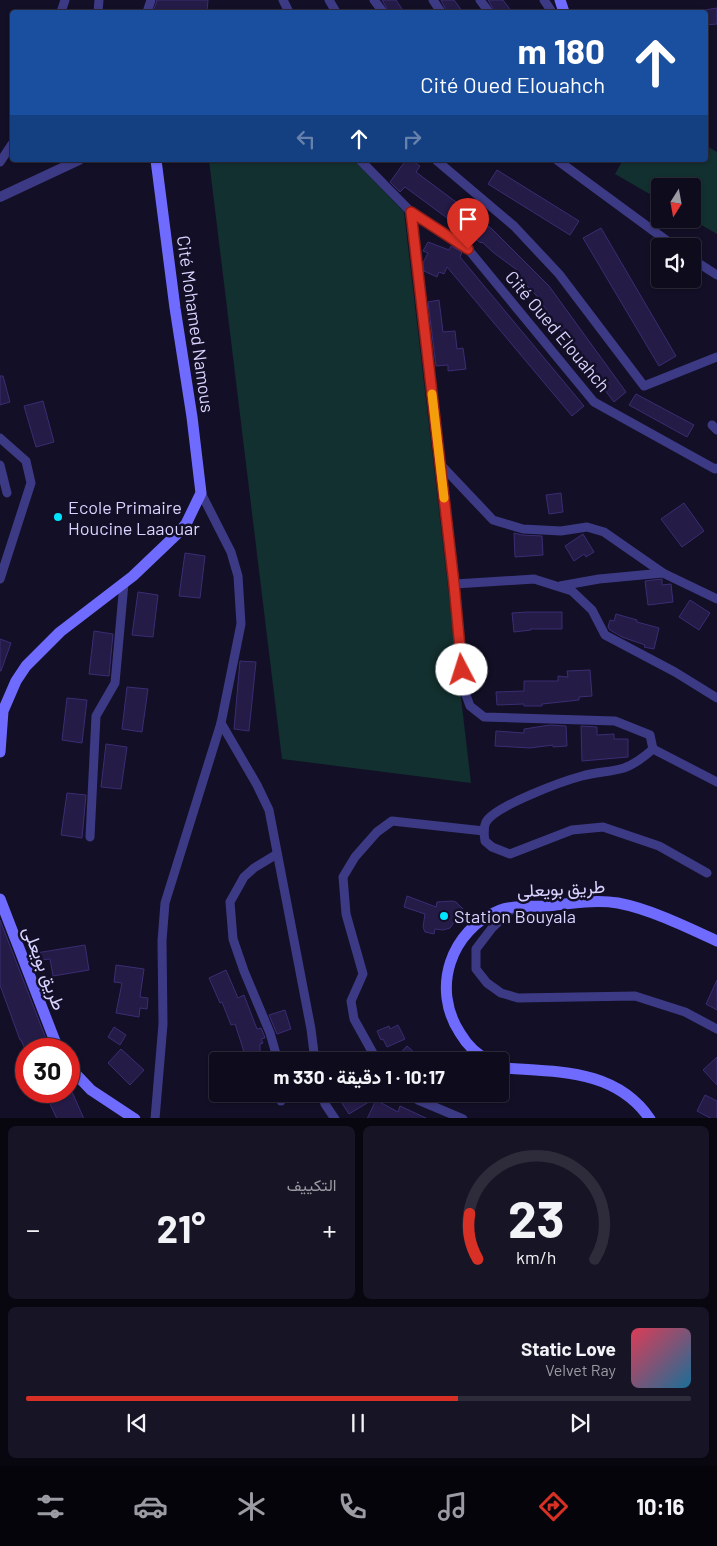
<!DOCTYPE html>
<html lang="ar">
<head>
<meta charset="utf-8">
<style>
  :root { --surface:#0e0b1c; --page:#171425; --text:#f1f3f6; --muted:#9b9ba3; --line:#2e2b3b; --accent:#d93025 }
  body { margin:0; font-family:Barlow,Vazirmatn,sans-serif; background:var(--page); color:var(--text); direction:rtl; height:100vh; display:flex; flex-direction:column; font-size:19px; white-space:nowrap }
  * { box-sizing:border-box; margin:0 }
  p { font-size:16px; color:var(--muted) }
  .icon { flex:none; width:28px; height:28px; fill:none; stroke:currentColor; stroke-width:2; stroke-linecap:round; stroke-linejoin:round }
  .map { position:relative; height:1118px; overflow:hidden; direction:ltr }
  .details { display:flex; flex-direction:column; gap:8px; padding:8px; background:#08060f; flex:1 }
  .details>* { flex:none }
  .guide { position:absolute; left:10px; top:10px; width:698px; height:152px; border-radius:5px; box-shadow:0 1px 4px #0004,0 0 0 1px var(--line); direction:rtl; background:#1a4fa0; color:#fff; overflow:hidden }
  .needle { width:32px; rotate:191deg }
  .buttons { position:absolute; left:651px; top:178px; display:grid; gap:10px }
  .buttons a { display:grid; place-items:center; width:50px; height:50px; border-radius:5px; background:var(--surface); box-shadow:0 1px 4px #0004,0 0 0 1px var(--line); font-size:25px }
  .speed { position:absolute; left:15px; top:1038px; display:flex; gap:10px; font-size:25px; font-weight:700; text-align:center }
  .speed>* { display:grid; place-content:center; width:65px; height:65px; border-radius:50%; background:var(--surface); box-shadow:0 1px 4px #0004,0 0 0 1px var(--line); line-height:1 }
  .speed .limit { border:8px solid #d22; background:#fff; color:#111 }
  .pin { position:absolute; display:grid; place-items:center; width:42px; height:42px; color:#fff; margin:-51px -21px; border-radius:50% 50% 50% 0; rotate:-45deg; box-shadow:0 0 5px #0007 }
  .pin .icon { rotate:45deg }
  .me { position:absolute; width:55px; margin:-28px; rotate:355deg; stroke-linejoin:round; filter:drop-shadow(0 0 4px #0008) }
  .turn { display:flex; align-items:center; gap:18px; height:105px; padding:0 20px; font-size:22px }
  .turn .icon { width:65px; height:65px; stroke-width:2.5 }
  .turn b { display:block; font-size:35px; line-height:42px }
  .lanes { display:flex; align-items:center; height:48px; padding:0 20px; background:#0003; justify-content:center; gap:25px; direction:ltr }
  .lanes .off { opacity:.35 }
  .big { font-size:38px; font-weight:700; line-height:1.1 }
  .details .card { flex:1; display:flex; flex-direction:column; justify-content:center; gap:8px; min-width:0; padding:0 18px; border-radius:8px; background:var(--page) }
  .details .dial { align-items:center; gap:0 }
  .dial svg { height:130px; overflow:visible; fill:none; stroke:var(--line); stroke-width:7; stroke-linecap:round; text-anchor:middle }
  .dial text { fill:var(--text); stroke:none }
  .song { display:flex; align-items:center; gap:15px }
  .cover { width:60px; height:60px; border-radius:8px; background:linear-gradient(135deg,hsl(350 70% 55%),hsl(200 70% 35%)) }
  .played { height:5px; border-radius:2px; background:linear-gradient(90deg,var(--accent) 65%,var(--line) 65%) }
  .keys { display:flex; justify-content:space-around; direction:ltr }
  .heat { display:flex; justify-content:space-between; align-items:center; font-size:28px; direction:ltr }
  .details .tiles { flex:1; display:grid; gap:8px; grid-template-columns:1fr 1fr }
  .card:last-child { grid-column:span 2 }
  .trip { position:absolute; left:209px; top:1052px; width:300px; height:50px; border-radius:5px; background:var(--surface); box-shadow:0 1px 4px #0004,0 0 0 1px var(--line); font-weight:700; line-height:50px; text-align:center; direction:rtl }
  .tab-bar { display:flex; height:80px; justify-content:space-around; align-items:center; background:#06040b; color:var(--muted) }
  .tab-bar .icon { width:35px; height:35px }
  .tab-bar .selected { color:var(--accent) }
  .tab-bar b { font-size:22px; color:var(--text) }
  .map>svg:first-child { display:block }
</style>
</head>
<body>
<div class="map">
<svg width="717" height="1119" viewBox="0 0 717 1119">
  <rect width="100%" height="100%" fill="#130f26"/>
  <!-- green -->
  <g fill="#12302f">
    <polygon points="705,145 717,152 717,234 691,219 692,219 692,186 660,186 660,200 615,174 623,160 705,160"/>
    <polygon points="209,160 354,160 404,212 471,783 282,759"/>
  </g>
  <!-- building -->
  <g fill="#241b47" stroke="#3b2d73">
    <polygon points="157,0 208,0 207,12 153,12"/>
    <polygon points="382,0 396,0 404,12 389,12"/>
    <polygon points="441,0 454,0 463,12 447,12"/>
    <polygon points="488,0 503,0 512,12 495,12"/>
    <polygon points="717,8 717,24 705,25 705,10"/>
    <polygon points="406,160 411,160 420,166 416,172 492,229 549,286 626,392 614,402 572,347 536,295 515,274 517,270 494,253 482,242 481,243 405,187 400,192 390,182"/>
    <polygon points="497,170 579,221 570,235 488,184"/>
    <polygon points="601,228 676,356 659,366 583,238"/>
    <polygon points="428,242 449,250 451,246 462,252 460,257 584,406 572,416 447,267 444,274 439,272 437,277 424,271 423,263 428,253 423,251"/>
    <polygon points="439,300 443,332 455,331 457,349 463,348 466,369 448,371 448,365 436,366 428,302"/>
    <polygon points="0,376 3,376 10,402 0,405"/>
    <polygon points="636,394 694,425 687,437 629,405"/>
    <polygon points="43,401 54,442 36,447 24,406"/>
    <polygon points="561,493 563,512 549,514 546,495"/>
    <polygon points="684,503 704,531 682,547 661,519"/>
    <polygon points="514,533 522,535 542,536 543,555 515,557"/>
    <polygon points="583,534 594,552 586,557 584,554 574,561 565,546"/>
    <polygon points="185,553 205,556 200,598 179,596"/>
    <polygon points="662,579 662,585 671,584 673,602 648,605 645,581"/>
    <polygon points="138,592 158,595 153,637 132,635"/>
    <polygon points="690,600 710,613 699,630 679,617"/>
    <polygon points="527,612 562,612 562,629 531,629 531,630 514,632 512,613"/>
    <polygon points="616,614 637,620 637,622 659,628 654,649 644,647 645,645 622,637 610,630 608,627 610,620 614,621"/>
    <polygon points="94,631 113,634 109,676 89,674"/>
    <polygon points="0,639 11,643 1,671 0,671"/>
    <polygon points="240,661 256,662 249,731 234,729"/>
    <polygon points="590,670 592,696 579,697 579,700 542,704 542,706 524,706 524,704 497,705 496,692 524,691 524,681 558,681 558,676 568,677 567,671"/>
    <polygon points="127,687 148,689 142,732 122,729"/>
    <polygon points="67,698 87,700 82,743 62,740"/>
    <polygon points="550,725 566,726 567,746 553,747 553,745 530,748 495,746 496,731 524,733 524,729"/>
    <polygon points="581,726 597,727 597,735 614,734 614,739 628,739 628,757 582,761"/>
    <polygon points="106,744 127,747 121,789 101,787"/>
    <polygon points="67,793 86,795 82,838 61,835"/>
    <polygon points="407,896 436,907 437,902 452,901 456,902 463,909 457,915 457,918 450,928 443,930 435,929 434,934 425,932 423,927 425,914 404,907"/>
    <polygon points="0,920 50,1049 25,1049 21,1040 20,1040 0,985"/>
    <polygon points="85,945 89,970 53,976 50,959 32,961 31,958 30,954"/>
    <polygon points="116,965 144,969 140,997 148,998 147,1009 140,1008 139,1017 116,1013 122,983 114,982"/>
    <polygon points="226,970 238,998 244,995 257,1029 261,1028 264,1035 265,1038 261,1039 263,1043 260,1044 260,1061 247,1061 235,1024 231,1025 222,1002 220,1003 209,978"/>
    <polygon points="717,980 717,1010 706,1004"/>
    <polygon points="285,1010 291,1029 277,1034 269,1015"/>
    <polygon points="398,1025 405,1039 387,1047 383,1039 381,1040 377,1031 389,1026 390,1029"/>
    <polygon points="114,1027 126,1035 120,1045 108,1037"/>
    <polygon points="407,1046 424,1061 393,1061"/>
    <polygon points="121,1049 144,1070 130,1085 108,1063"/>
    <polygon points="717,1057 717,1085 703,1070"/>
    <polygon points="69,1085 84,1119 57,1119 44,1091 69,1091"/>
    <polygon points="336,1094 382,1094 349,1114"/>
    <polygon points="705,1095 717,1101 717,1119 712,1119 697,1111"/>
    <polygon points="376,1100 398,1112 400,1106 428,1119 367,1119"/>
  </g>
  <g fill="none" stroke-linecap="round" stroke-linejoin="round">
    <!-- minor -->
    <g stroke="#3d3a85" stroke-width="9">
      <polyline points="283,0 289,12"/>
      <polyline points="329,0 336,12"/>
      <polyline points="374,0 383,12"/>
      <polyline points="433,0 441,12"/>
      <polyline points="480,0 489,12"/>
      <polyline points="544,0 552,12"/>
      <polyline points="61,12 65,0"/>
      <polyline points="98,12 99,0"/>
      <polyline points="147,12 151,0"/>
      <polyline points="360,160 411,212 468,249 594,402 715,469 717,468"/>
      <polyline points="436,160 514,226 559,274 644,386 717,357"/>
      <polyline points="557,160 674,246"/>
      <polyline points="0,162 12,144"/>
      <polyline points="411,212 455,584"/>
      <polyline points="692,259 717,275"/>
      <polyline points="712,425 717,430"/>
      <polyline points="0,438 26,461 31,483 0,579"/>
      <polyline points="0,465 7,493"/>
      <polyline points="441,465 493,520 523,529 561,531 587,527 604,532 663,573"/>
      <polyline points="201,493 231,552 238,576 241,624 221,723 257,785 269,810 311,1029 315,1061"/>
      <polyline points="560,586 599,579 663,573 717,599"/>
      <polyline points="653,749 717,782"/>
      <polyline points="90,837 96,716 115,683 124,583"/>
      <polyline points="277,854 254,868 244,877 230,902 233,939 244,971 270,1033 278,1061"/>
      <path d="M707,873l-48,-27 -56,-19 -31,3 -62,24 -18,-7 -7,-6c-1,-6 -2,-13 1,-19 9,-16 77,-41 96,-46 14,-4 29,-4 42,-8 11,-4 20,-11 29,-19l-3,-14 -35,-14 -131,-4 -14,-11 -7,-19 -8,-103 79,-5 38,12 20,19 13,25 70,37 42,26"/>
      <polyline points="513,908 492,928 476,949 476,969 487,983 501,993 518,998 635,996 685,1012 717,1029"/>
      <polyline points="378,1061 374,1055 354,1019 351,1001 363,974 346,914 343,877 355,857 377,832 392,821 484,831"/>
      <polyline points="322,1094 325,1104 335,1119"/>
      <polyline points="409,1094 418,1100 463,1119"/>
      <polyline points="281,1101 281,1094"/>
      <polyline points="155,1119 163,1024 162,941 165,903 221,723"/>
    </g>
    <!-- tertiary -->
    <polyline stroke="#3d3a85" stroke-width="10" points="0,197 79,160"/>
    <!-- secondary -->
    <g stroke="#6f6bff" stroke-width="11">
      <polyline points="560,0 564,12"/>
      <polyline points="0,752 3,711 16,681 26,666 60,632 133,576 177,534 186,524 201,493 192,417 175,308 156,160"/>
      <polyline points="0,899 58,1049"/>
      <path d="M490,1061c-13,-6 -23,-16 -30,-28 -29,-44 -10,-103 40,-123 13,-5 31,-3 45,-4 24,-2 49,-7 73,-3 32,6 69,24 99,38"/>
      <path d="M500,1066l5,2c53,4 111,1 145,51"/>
      <polyline points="69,1067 91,1090 135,1119"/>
    </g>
  </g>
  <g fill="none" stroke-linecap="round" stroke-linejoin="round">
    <!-- route casing -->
    <g stroke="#8d1f18" stroke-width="12">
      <polyline id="route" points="462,670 454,584 411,212 468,249"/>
    </g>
    <!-- route -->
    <use href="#route" stroke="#d93025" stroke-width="9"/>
    <!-- slow -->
    <polyline stroke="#f59e0b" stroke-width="9" points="432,394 444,498"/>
  </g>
  <!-- markers -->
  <g fill="#00e5ff" stroke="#130f26" stroke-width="2">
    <circle cx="58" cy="517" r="5"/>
    <circle cx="444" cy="916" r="5"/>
  </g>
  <g text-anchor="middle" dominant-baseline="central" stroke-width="5" stroke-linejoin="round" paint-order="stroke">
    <!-- street labels -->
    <g font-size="18" fill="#d9d4ff" stroke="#130f26">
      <text transform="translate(196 324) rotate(82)">Cité Mohamed Namous</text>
      <text transform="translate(558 331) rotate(50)">Cité Oued Elouahch</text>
      <text transform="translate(561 888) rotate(-3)">طريق بويعلى</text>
      <text transform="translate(45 968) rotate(69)">طريق بويعلى</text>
    </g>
    <!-- poi labels -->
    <g font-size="18" fill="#d9d4ff" stroke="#130f26" text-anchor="start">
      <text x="68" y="507">Ecole Primaire<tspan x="68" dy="21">Houcine Laaouar</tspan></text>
      <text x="454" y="916">Station Bouyala</text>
    </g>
  </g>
</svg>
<div class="buttons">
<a><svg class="needle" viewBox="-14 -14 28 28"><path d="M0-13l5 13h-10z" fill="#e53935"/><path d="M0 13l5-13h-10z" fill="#9b9ba3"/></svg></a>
<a><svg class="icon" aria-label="sound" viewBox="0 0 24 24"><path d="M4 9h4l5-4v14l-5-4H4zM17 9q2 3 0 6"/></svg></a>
</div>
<div class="speed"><div class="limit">30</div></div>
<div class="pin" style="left:468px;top:249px;background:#d93025"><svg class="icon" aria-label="arrive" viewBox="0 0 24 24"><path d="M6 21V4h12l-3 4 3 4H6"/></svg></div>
<svg class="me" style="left:462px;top:670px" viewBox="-20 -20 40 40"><circle r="19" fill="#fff"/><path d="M0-13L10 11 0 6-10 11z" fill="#d93025"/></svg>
<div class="trip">10:17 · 1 دقيقة · 330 m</div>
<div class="guide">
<div class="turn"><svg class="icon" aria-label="ahead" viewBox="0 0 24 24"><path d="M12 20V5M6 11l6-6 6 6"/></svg><div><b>180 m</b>Cité Oued Elouahch</div></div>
<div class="lanes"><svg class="icon off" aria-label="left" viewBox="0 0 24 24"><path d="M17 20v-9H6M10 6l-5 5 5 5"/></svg><svg class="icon" aria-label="ahead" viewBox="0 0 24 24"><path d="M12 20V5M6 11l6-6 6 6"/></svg><svg class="icon off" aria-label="right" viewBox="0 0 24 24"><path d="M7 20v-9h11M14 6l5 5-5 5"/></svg></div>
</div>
</div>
<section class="details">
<div class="tiles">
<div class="card dial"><svg viewBox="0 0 100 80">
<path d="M14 69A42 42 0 1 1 86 69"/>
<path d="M14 69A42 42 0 0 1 9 41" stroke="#d93025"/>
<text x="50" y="56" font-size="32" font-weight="700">23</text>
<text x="50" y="72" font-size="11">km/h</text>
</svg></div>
<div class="card"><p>التكييف</p>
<div class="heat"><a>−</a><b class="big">21°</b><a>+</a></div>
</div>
<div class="card">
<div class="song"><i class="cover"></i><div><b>Static Love</b><p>Velvet Ray</p></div></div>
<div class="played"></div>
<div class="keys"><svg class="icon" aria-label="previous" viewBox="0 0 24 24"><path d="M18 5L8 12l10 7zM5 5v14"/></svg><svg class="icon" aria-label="pause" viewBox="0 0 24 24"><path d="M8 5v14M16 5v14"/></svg><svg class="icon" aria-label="next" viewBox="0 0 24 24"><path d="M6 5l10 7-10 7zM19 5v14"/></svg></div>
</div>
</div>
</section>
<nav class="tab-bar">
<b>10:16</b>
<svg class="icon selected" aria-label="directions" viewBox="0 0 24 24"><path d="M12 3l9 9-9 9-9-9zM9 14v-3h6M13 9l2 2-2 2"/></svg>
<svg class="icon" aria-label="music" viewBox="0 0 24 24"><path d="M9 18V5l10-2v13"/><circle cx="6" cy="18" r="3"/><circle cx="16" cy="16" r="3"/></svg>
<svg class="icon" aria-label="phone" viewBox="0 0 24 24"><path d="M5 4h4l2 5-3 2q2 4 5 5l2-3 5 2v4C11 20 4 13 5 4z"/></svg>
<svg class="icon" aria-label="climate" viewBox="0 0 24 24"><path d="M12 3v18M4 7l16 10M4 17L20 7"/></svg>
<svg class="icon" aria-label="car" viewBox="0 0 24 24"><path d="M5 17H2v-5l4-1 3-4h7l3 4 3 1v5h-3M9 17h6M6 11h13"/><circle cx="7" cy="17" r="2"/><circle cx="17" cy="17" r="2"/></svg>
<svg class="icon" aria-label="filters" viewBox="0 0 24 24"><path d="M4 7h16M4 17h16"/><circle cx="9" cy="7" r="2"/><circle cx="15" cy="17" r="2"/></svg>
</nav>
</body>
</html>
